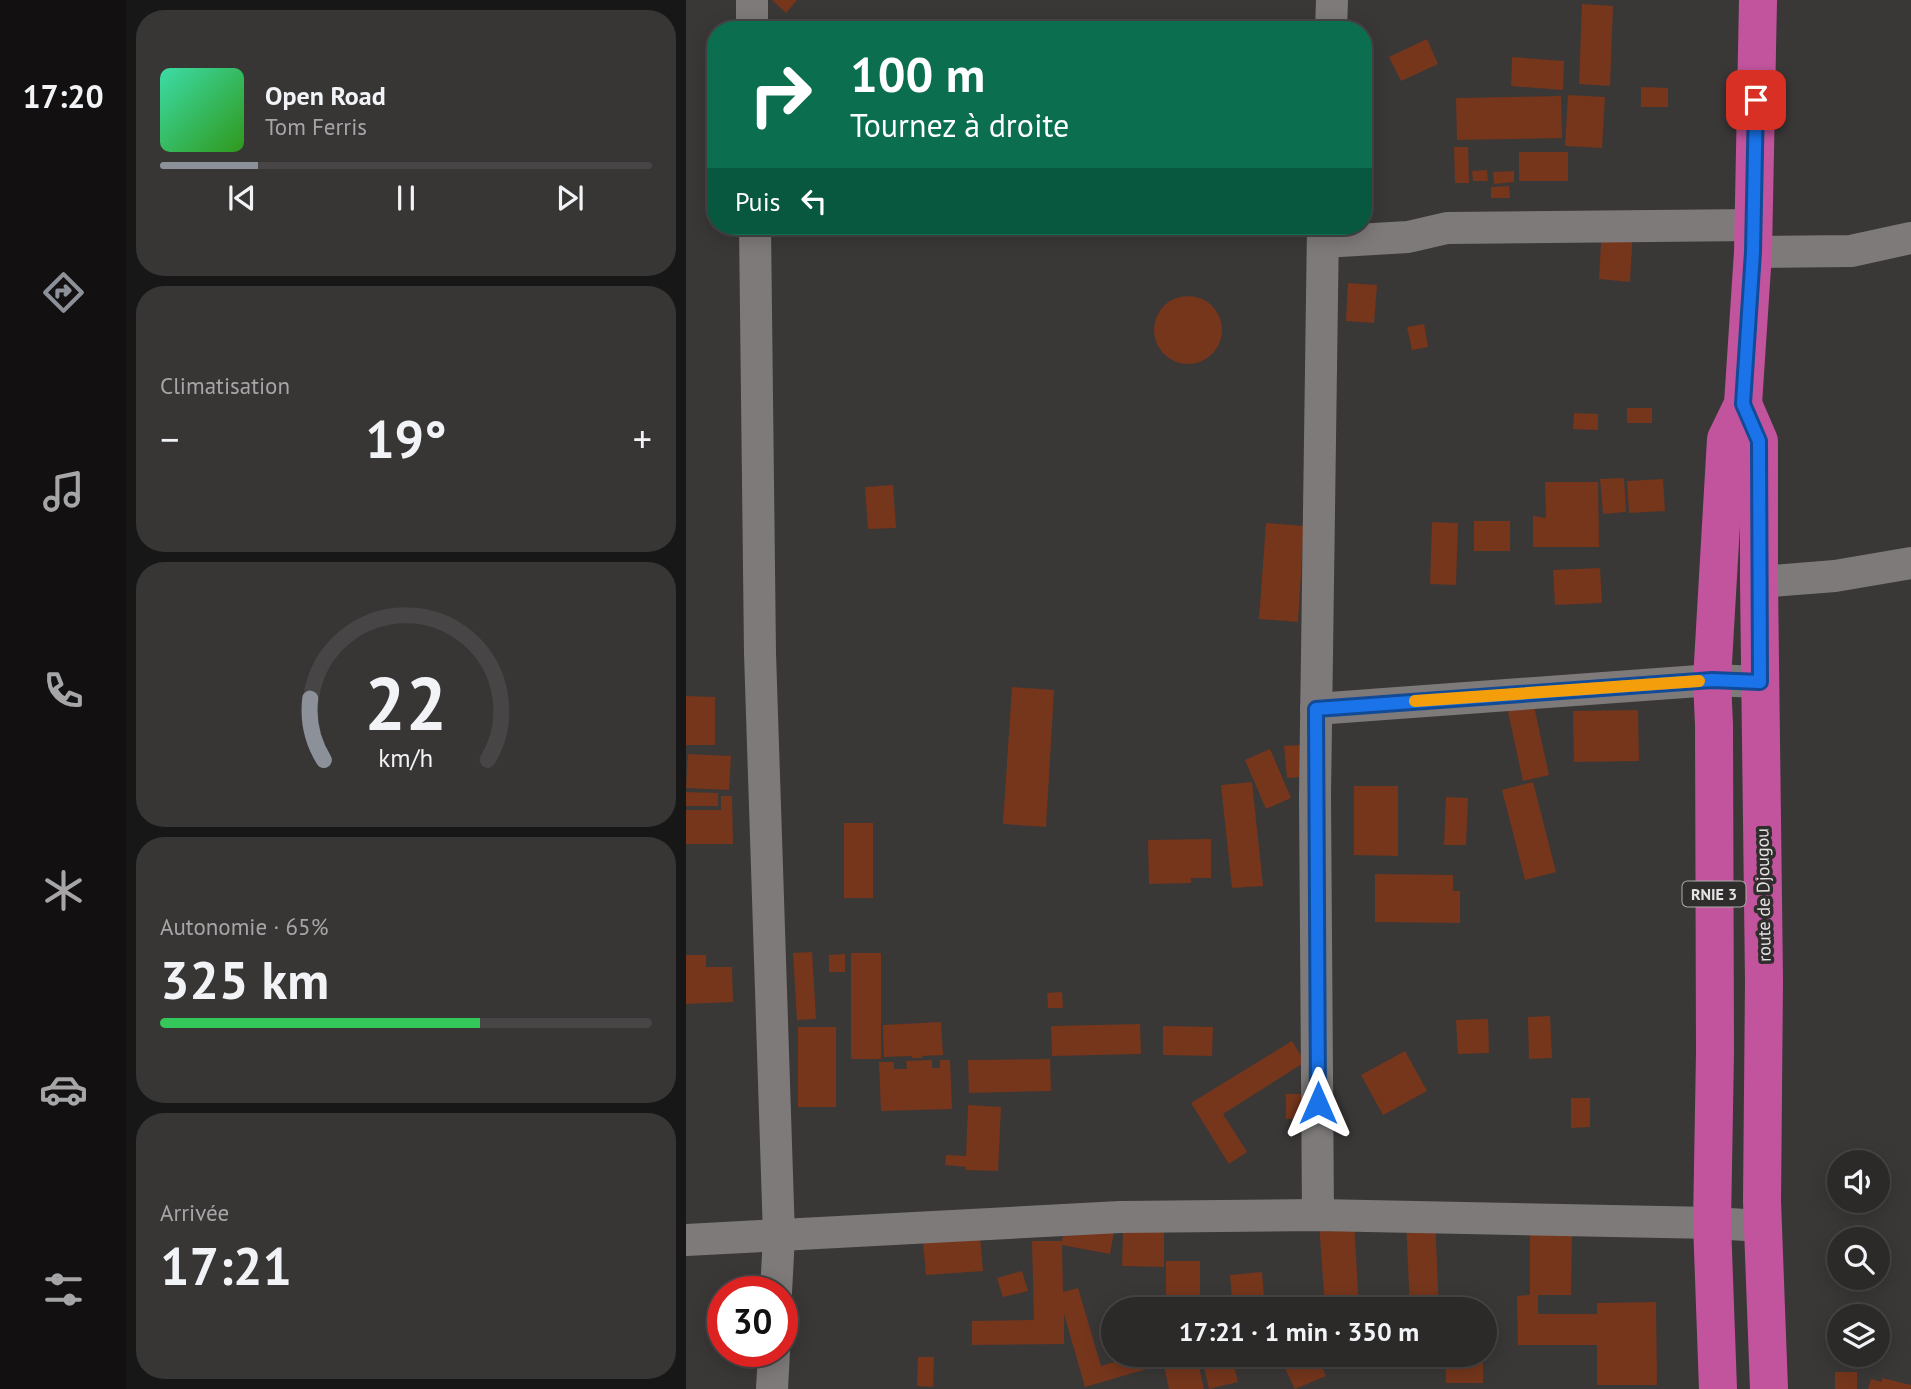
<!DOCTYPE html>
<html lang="fr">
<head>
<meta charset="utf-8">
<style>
  :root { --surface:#2c2929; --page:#383535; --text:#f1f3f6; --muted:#a6a6a8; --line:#484546; --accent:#8c9099 }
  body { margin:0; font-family:"PT Sans",sans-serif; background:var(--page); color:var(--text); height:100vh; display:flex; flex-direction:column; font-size:26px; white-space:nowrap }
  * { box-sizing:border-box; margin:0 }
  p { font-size:23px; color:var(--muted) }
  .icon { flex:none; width:38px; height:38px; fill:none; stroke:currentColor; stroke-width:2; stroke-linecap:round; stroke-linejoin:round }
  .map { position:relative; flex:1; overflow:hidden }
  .side { display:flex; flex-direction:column; gap:10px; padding:10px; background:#181717; width:560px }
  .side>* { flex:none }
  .banner { position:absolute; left:21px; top:21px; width:665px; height:214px; border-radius:28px; box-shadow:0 4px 18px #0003,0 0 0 2px var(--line); background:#0b6e4f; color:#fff; overflow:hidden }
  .fabs { position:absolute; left:1141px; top:1150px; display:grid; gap:14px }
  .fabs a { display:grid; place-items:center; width:63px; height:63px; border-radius:50%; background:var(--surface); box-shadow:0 4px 18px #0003,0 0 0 2px var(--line); font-size:35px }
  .speed { position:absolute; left:21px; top:1276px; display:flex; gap:14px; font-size:35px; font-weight:700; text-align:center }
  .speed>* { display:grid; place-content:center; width:91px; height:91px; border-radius:50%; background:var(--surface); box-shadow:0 4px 18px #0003,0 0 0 2px var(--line); line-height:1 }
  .speed .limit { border:10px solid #d22; background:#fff; color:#111 }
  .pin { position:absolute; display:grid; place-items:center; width:60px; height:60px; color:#fff; margin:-30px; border-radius:14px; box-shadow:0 4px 10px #0006 }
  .me { position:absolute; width:77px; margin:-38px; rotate:0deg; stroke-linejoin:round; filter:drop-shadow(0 0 5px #0008) }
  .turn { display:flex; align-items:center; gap:24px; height:147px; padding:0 28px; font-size:32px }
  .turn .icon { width:91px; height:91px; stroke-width:2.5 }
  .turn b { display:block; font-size:49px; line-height:60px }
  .then { display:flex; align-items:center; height:66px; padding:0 28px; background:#0003; gap:14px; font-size:26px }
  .big { font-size:52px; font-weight:600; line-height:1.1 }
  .side .tile { flex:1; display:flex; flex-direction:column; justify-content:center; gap:10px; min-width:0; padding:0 24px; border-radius:28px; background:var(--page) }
  .side .dial { align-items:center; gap:0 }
  .dial svg { height:182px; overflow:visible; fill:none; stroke:var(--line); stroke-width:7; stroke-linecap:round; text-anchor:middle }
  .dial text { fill:var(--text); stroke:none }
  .song { display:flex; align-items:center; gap:21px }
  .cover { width:84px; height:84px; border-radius:10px; background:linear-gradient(135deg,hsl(160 70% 55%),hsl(110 70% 35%)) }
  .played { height:7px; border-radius:4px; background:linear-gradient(90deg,var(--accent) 20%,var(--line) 20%) }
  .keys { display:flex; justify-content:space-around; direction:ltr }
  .heat { display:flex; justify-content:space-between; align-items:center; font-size:38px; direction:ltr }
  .charge { height:10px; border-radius:5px; background:linear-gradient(90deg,#34c759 65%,var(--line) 0) }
  .trip { position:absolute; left:415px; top:1297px; width:396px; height:70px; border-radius:35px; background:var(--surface); box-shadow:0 4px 18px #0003,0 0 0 2px var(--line); font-weight:600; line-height:70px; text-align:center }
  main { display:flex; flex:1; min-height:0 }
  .dock { display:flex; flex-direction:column; width:126px; justify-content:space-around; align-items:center; background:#121010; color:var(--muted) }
  .dock .icon { width:49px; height:49px }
  .dock .current { color:var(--accent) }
  .dock b { font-size:32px; color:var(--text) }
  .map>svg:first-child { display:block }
</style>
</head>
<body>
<main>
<nav class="dock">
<b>17:20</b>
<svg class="icon current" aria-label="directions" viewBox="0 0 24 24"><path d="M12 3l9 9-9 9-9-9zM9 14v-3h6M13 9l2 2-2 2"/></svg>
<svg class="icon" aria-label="music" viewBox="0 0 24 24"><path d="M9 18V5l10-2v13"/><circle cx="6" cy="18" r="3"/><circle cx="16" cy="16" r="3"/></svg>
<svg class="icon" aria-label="phone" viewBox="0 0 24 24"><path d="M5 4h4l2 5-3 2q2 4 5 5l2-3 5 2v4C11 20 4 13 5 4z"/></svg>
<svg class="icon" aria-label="climate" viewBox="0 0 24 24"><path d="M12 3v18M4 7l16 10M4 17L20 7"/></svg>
<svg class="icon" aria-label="car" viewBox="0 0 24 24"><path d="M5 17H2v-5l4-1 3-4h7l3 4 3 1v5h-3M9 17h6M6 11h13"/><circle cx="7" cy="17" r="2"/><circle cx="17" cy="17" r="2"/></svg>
<svg class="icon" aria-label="filters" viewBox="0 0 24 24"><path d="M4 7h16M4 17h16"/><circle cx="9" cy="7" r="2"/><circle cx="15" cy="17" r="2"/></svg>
</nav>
<section class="side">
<div class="tile">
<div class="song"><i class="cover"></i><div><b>Open Road</b><p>Tom Ferris</p></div></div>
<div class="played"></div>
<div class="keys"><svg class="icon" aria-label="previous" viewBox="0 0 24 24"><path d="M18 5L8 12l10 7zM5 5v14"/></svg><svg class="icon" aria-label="pause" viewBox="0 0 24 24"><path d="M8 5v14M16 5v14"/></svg><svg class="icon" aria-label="next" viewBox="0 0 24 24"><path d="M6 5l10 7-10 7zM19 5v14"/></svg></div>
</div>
<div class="tile"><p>Climatisation</p>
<div class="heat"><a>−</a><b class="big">19°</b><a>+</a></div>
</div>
<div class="tile dial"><svg viewBox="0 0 100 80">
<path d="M14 69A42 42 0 1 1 86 69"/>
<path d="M14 69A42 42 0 0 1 8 42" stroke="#8c9099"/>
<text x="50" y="56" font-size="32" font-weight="700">22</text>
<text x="50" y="72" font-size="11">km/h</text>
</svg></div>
<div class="tile"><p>Autonomie · 65%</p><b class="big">325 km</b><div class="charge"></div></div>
<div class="tile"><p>Arrivée</p><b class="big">17:21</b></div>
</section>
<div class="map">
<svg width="1225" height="1389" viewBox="0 0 1225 1389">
  <rect width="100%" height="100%" fill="#3a3737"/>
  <!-- building -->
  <g fill="#75361c">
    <polygon points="86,0 111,0 100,13"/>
    <polygon points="896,4 927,6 924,86 893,84"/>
    <polygon points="741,39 752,64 715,81 703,57"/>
    <polygon points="826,57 878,61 877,90 825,86"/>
    <polygon points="955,87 982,88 982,107 955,107"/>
    <polygon points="882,95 919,97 916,148 879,146"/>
    <polygon points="875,96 876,138 771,140 770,98"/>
    <polygon points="768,147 782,147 783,183 769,183"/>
    <rect x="833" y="152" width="49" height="29"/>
    <polygon points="801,170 802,181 787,181 786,171"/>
    <polygon points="828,171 828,182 808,184 807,172"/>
    <polygon points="823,186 824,198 805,198 805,187"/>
    <polygon points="916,227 947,229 944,282 913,279"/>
    <polygon points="662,283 691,285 688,323 660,321"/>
    <circle cx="502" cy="330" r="34"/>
    <polygon points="738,324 742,347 726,350 721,327"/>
    <rect x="941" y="408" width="25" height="15"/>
    <polygon points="888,413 912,414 912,430 887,429"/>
    <polygon points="938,478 940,512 917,514 914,479"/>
    <polygon points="977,479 979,511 943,513 941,481"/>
    <polygon points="859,482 912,482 913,547 847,547 847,516 860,518"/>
    <polygon points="207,485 210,528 182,529 179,487"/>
    <rect x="788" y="521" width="36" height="30"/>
    <polygon points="746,522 772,523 770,585 744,584"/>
    <polygon points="580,523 618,526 612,622 573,619"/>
    <polygon points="914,568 916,603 869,605 867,570"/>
    <polygon points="326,687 368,690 360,827 317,824"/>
    <polygon points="0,696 29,697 29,745 0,745"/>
    <polygon points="846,697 863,775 837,781 820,703"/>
    <polygon points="952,710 953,761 888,762 887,711"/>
    <polygon points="614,745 617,777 601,778 598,746"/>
    <polygon points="584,749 605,798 580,809 559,760"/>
    <polygon points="2,754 45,756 43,790 0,788"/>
    <polygon points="566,782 577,886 546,888 535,785"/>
    <polygon points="847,782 870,872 839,880 816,790"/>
    <polygon points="668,786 712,786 712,856 668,855"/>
    <polygon points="0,792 32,793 32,806 0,806"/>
    <polygon points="35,796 46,796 47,844 0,844 0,810 35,810"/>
    <polygon points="760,797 782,798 780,845 758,845"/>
    <rect x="158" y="823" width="29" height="75"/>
    <polygon points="525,839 525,878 505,878 505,883 463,884 462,840"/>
    <polygon points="689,874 767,875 767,891 774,891 774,923 689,922"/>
    <polygon points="126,952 130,1019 111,1020 107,953"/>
    <rect x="165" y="953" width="30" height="106"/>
    <polygon points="159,954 159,972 143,972 143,955"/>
    <polygon points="0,955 20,955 20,967 46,967 47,1002 0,1004"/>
    <polygon points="376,992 377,1008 362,1008 361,993"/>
    <polygon points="864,1016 866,1058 843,1059 842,1017"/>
    <polygon points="802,1019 803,1053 772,1054 770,1020"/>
    <polygon points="255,1022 257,1055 236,1056 236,1058 226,1058 226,1056 198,1057 197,1025"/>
    <polygon points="454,1024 455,1054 366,1056 365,1026"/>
    <polygon points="477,1026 527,1027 526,1056 477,1055"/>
    <rect x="112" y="1027" width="38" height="80"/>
    <polygon points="606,1041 619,1062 537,1114 561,1152 543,1164 505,1103"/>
    <polygon points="719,1051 741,1091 697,1115 675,1075"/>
    <polygon points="364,1059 365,1091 283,1093 282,1060"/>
    <polygon points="246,1060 246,1068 254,1068 254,1060 264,1060 266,1109 195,1111 193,1062 208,1062 208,1069 221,1069 220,1061"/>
    <rect x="600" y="1094" width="16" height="25"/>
    <polygon points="885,1098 904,1098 904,1127 885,1128"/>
    <polygon points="282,1105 315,1107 312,1171 280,1170 280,1167 259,1165 260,1155 280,1156"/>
    <polygon points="749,1219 753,1309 724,1309 720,1220"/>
    <polygon points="668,1220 673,1309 639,1309 633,1221"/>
    <polygon points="380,1223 428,1232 424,1254 376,1245 377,1292 392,1288 415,1366 454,1354 460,1354 464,1368 399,1387 378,1314 378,1344 286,1345 286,1321 348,1320 346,1241 376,1241"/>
    <polygon points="293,1226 297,1271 240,1275 236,1231"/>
    <polygon points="437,1229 478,1230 478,1267 436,1266"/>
    <polygon points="844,1231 886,1232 885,1295 852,1295 852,1314 911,1314 911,1303 970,1302 971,1385 911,1385 911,1345 832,1345 831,1296 844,1295"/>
    <rect x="480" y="1261" width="34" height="48"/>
    <polygon points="336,1271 342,1291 317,1297 311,1278"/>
    <polygon points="576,1272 579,1309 547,1309 544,1275"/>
    <polygon points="481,1354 510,1354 518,1389 483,1389 477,1361"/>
    <polygon points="534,1354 545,1354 552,1382 523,1389 516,1359"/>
    <polygon points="607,1354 630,1354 640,1376 609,1389 595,1360"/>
    <polygon points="759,1354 797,1354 797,1383 760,1383"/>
    <polygon points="232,1357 248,1357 247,1387 231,1386"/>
    <rect x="1149" y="1372" width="22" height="17"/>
    <polygon points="1196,1378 1225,1385 1225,1389 1182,1389 1185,1379 1196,1382"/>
  </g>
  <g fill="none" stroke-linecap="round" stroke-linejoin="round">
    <!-- minor -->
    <g stroke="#7e7a7a" stroke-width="32">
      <polyline points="66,0 66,30"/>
      <polyline points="645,30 646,0"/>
      <polyline points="69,226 74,653 93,1236 90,1292"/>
      <polyline points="637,242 722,237 761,228 1068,225"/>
      <polyline points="1067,252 1165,251 1225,238"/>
      <polyline points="1073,582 1149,576 1225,563"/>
      <polyline points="630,709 1026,680 1074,682"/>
      <polyline points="632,1215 629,796 637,226"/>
      <polyline points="0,1240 434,1217 632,1215 1026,1223 1077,1226"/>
      <polyline points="86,1389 88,1351"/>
    </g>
    <!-- highway -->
    <g stroke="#c1549d" stroke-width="38">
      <polyline points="1057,404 1073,441 1073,582 1078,980 1076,1201 1083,1389"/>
      <polyline points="1032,1389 1026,1223 1029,1052 1028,725 1026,680 1040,439 1057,404 1067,252 1072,0"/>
    </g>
  </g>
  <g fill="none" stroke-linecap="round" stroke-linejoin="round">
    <!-- route casing -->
    <g stroke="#114b97" stroke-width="18">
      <polyline id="route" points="632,1103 630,709 1026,680 1074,682 1073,441 1057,404 1067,252 1070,100"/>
    </g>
    <!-- route -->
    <use href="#route" stroke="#1a73e8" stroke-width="12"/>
    <!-- slow -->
    <polyline stroke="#f59e0b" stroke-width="12" points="729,701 1013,681"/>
  </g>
  <g text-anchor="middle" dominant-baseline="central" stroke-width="7" stroke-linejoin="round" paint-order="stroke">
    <!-- shield labels -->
    <rect fill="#302d2d" stroke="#afacac" stroke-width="2" x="996.5" y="881.5" width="63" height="25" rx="5"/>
    <g font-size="16" font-weight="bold" fill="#e5e2e3">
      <text x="1028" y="894">RNIE 3</text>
    </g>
    <!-- street labels -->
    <g font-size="18" fill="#e5e2e3" stroke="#302d2d">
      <text transform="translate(1077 895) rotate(-91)">route de Djougou</text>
    </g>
  </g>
</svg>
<div class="fabs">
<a><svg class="icon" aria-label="sound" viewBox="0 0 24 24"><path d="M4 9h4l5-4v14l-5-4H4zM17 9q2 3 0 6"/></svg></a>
<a><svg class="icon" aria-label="search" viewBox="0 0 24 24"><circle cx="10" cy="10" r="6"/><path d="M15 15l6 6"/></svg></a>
<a><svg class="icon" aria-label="layers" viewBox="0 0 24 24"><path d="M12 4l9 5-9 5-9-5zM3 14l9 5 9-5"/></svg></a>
</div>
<div class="speed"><div class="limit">30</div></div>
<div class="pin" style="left:1070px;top:100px;background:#d93025"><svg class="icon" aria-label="arrive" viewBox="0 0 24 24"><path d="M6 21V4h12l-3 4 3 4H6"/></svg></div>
<svg class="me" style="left:632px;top:1103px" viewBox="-20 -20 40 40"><path d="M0-17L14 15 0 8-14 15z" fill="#1a73e8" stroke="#fff" stroke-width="4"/></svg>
<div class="trip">17:21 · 1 min · 350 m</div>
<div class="banner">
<div class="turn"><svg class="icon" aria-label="right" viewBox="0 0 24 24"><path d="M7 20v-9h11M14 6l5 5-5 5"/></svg><div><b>100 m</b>Tournez à droite</div></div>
<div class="then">Puis<svg class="icon" aria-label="left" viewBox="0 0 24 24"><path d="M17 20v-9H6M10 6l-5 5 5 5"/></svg></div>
</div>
</div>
</main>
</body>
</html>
